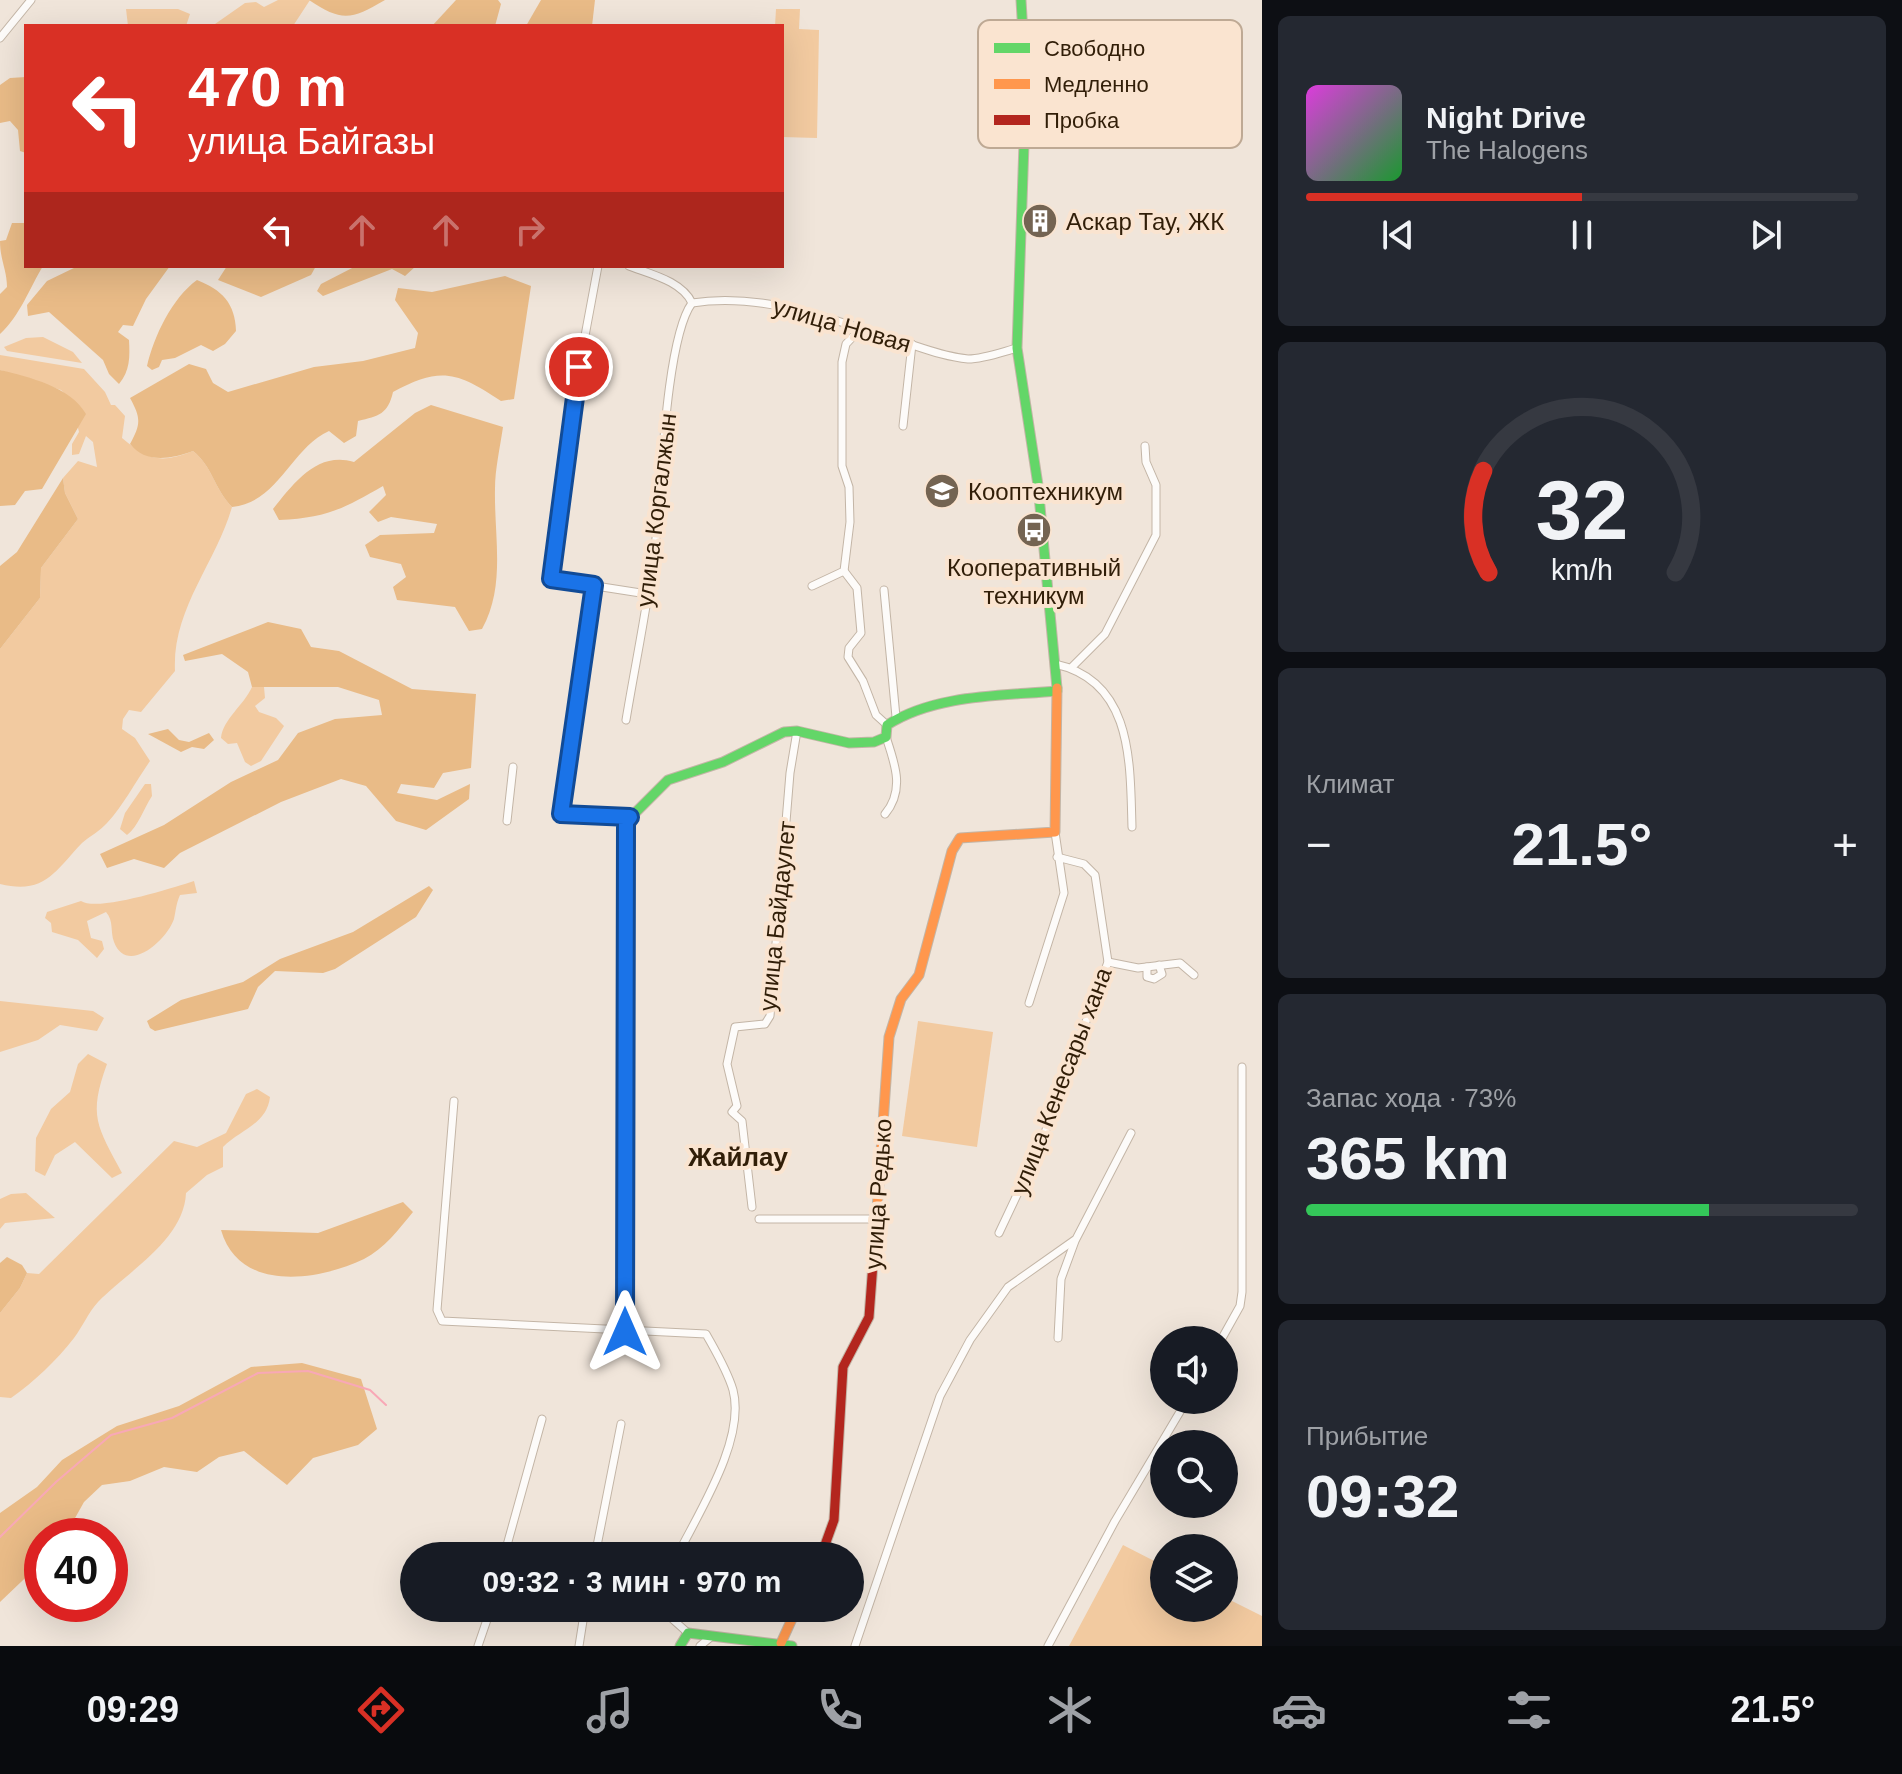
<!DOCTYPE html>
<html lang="ru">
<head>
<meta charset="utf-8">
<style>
  :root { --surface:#171b24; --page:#242831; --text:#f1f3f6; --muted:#9ea1a6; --line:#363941; --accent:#d93025 }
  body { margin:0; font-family:Helvetica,sans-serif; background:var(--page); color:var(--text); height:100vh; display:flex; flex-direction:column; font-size:30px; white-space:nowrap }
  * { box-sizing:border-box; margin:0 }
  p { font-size:26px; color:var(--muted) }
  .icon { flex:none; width:44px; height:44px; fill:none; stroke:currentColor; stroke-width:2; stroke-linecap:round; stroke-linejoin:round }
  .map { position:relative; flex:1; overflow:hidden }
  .side { display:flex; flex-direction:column; gap:16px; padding:16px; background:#0d0f14; width:640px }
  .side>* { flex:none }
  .hud { position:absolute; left:24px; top:24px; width:760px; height:244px; border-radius:0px; box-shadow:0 8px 32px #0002; background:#d93025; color:#fff; overflow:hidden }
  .tools { position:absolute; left:1150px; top:1326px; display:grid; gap:16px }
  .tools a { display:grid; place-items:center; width:88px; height:88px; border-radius:50%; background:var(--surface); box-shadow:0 8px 32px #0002; font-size:40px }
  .speed { position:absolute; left:24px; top:1518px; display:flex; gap:16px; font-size:40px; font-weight:700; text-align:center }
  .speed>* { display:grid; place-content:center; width:104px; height:104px; border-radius:50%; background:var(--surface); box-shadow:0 8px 32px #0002; line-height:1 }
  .speed .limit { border:12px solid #d22; background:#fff; color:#111 }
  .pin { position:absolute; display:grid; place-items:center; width:68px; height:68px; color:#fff; margin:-34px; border:4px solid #fff; border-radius:50%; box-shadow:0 2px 8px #0007 }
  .me { position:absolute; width:88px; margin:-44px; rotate:0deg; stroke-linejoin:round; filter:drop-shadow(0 0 6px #0008) }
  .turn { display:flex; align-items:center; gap:28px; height:168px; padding:0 32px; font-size:36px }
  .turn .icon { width:104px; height:104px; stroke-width:2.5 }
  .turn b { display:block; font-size:56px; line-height:68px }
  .lanes { display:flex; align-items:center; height:76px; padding:0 32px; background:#0003; justify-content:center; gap:40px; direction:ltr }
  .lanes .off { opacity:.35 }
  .big { font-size:60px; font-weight:700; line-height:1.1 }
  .side .widget { flex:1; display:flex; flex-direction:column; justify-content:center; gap:12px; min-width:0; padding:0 28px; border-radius:12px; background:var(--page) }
  .side .dial { align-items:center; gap:0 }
  .dial svg { height:208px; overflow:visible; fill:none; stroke:var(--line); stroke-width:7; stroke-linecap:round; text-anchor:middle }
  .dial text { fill:var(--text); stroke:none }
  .song { display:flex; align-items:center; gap:24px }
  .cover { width:96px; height:96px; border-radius:12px; background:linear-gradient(135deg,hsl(300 70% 55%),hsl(130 70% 35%)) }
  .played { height:8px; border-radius:4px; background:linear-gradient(90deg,var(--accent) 50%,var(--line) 50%) }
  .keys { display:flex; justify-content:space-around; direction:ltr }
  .heat { display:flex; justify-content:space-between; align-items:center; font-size:44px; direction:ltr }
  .charge { height:12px; border-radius:6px; background:linear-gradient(90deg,#34c759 73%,var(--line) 0) }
  .trip { position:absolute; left:400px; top:1542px; width:464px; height:80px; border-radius:40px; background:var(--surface); box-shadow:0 8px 32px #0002; font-weight:700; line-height:80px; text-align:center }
  .menu { display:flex; height:128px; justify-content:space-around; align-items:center; background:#090b0e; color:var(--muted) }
  .menu .icon { width:56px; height:56px }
  .menu .selected { color:var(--accent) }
  .menu b { font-size:36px; color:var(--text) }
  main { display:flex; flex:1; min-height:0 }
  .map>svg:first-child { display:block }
</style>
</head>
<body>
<main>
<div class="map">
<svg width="1262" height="1646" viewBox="0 0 1262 1646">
  <rect width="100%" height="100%" fill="#f0e5da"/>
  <!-- green -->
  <g fill="#f2caa0">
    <polygon points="278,0 310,0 293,26 215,24 245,3 256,2 264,7"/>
    <polygon points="126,9 178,9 190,14 186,26 128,26"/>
    <polygon points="776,9 800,9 799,29 819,30 817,138 782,137 782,26 775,26"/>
    <polygon points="43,337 73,352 82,363 7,351 4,347 26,338"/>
    <path d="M0,355l84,14 21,23 6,13h4l10,11 -3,22c26,22 38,26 71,13 20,16 20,36 39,56 -16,56 -60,102 -57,164l-34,41 -12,-2 -6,9 -1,10 13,9 15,23c-14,20 -27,45 -43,62 -7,8 -17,13 -25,20 -27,28 -37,52 -82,41v-235l40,-51 1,-30 37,-49 -13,-26 -2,-15 15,-17 19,6 -4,-25 -7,-6 -7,18 -7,1v-11l7,-12 -8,-32 -10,-10 -61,-20z"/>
    <path d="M252,687h12l1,11 -10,8 4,6 17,6 8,8 -23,35 -10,5 -6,-4 -8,-19 -9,1 -7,-6c2,-19 23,-33 31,-51z"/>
    <path d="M145,784h6l1,12c-8,12 -14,31 -25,39l-7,-6 5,-16z"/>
    <path d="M194,881l3,12 -17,2c-4,9 -4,15 -6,24 -7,21 -47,57 -60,23 -4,-11 0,-21 -8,-30l-19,9 4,17 11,3 2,8 -7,9 -19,-18 -26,-8 -1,-9 -6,-5 2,-6 34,-11c17,11 91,-13 113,-20z"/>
    <polygon points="0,1001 93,1011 104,1018 97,1031 60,1025 38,1040 0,1052"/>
    <polygon points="918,1021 993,1032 977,1147 902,1136"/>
    <path d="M88,1054l19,10c-19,52 -10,62 15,109l-10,5 -37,-36 -20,13 -10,21 -10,-5 1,-33 15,-29 19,-17 8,-28z"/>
    <path d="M257,1089l13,8c-3,27 -29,32 -47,50v20l-16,8 -21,18c-2,47 -58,78 -88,109 -10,11 -15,24 -24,36 -18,23 -39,43 -63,60l-11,-1v-84l20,-25 7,-15 12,1 135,-133 23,6 29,-14 20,-39z"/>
    <polygon points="26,1193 55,1218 5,1223 0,1229 0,1199 11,1194"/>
    <polygon points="1123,1545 1164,1566 1164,1608 1224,1608 1224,1597 1262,1616 1262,1646 1069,1646"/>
  </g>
  <!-- forest -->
  <g fill="#e9bb87">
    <path d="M309,0h76c-34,20 -43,22 -76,0z"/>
    <polygon points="456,0 498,0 501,4 495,26 432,26"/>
    <polygon points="541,0 595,0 592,26 526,26"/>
    <polygon points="26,77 26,153 20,151 18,130 10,121 0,123 0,85 10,78"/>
    <path d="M12,223h14v43h17c-13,21 -23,50 -43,68v-40l7,-7c0,-17 -7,-27 -7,-46l6,-1z"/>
    <path d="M78,266h92l-24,33 -13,27 -10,-1 -5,7 11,8c1,17 1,31 -10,44l-10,-10 -6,-14 -54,-48 -21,4 -1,-11 20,-24z"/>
    <polygon points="227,266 316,266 311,275 261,297 218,280"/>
    <polygon points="356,266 416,266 405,276 392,269 323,296 317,291 321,284"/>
    <path d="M505,276l26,10 -17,113 -13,2c-44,-29 -60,-35 -108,-9 -5,22 -14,24 -35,29l-2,15 -12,7 -15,-12c-39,18 -50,71 -97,76 -19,-20 -19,-40 -39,-56 -22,8 -47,13 -63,-7 11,-20 11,-26 0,-46l59,-34 17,5 7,14 15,9 86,-25 49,-6 52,-13 3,-15 -23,-33 3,-12 34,4z"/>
    <path d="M197,280c25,10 38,23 39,51l-11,13 -12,7 -12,-6 -26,13 -13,2 -3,7 -7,3 -5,-4c7,-30 25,-68 50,-86z"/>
    <path d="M0,370c29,7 71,17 86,44l-44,75 -17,2 -10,14 -15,1z"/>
    <path d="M431,405l72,22c-3,21 -8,42 -8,62 -1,48 11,97 -13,140l-13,2 -14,-24 -58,-7 -4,-13 13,-10 -5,-13 -31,-7 -5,-12 15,-10 54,-2 3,-9 -46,-7 -13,5 -9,-10 17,-17 -3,-9c-40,23 -57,32 -104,34l-6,-11c21,-26 44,-58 81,-47l61,-49z"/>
    <polygon points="63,478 65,493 78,519 41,568 40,598 0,649 0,566 17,552"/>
    <polygon points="268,622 301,629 311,647 339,651 412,689 476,694 471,768 443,773 434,788 401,784 397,793 437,800 470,784 469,799 426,830 396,821 366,786 341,779 281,802 180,853 164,868 134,859 107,868 100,854 164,825 231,782 278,760 298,733 335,719 382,715 379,700 338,687 252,687 248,672 222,654 185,661 183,655"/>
    <polygon points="168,729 179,740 189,742 209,733 214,740 204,749 192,747 181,752 148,734"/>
    <polygon points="429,886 433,890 416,917 335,969 323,973 275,971 258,987 248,1009 155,1031 150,1028 147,1021 181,1000 243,982 280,959 353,932"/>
    <path d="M403,1202l10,10c-14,17 -29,37 -49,47 -46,22 -125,34 -143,-29l97,3z"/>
    <polygon points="7,1257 22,1265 27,1273 20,1288 0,1313 0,1263"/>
    <polygon points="302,1363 361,1379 377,1429 358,1445 313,1458 287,1485 244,1451 219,1457 197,1472 164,1467 130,1481 102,1485 84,1502 65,1536 42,1536 42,1562 0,1602 0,1513 37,1487 62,1460 117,1426 179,1406 251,1367"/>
  </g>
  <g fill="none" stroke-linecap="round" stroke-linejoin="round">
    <!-- stream -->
    <polyline stroke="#f8a8b6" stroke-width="2" points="0,1537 56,1482 111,1435 172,1418 258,1373 308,1371 370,1390 386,1405"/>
    <!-- street casing -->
    <g stroke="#c3b5a6" stroke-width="9">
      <g id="street">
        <polyline points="0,38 31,0"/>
        <polyline points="598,266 568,427 551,579 647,594"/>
        <path d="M629,266c21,8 53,15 63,37 70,-11 139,16 205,37 23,7 47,17 71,19 16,0 34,-7 49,-11"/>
        <polyline points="903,426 912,344"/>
        <polyline points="844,571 857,588 861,633 849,648 848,657 863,681 876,715 887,725"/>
        <polyline points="594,585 561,814 630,817"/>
        <polyline points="812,586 844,571 850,522 849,487 842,466 842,362 846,344 861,328"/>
        <polyline points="884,590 896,717"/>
        <path d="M1055,664c78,17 75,98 77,163"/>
        <polyline points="1071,668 1105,634 1156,535 1156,485 1146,462 1145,446"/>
        <path d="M626,720c10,-60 23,-121 30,-182 5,-50 10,-200 36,-235"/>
        <path d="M885,814c20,-24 10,-50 1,-77"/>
        <polyline points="507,821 513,767"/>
        <polyline points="1108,962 1138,968 1180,963 1194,975"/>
        <polyline points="1147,967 1147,977 1154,979 1162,974 1159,965"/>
        <polyline points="1029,1003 1064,893 1055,832"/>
        <path d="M454,1101l-17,209 5,11 264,13c10,18 21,36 27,56 13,49 -34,122 -56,166"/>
        <polyline points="752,1207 742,1121 732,1112 737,1106 727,1064 735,1027 765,1024 770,1016 790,773 797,731"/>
        <polyline points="759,1219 876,1219"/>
        <polyline points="999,1233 1040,1146 1108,962 1095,875 1084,864 1057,857"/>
        <polyline points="1058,1338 1061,1279 1075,1241"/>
        <polyline points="1221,1340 1240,1306 1242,1292 1242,1067"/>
        <polyline points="504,1556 542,1419"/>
        <polyline points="595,1556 621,1424"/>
        <polyline points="660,1608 688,1633"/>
        <polyline points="478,1646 491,1608"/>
        <polyline points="579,1646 585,1608"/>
        <polyline points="700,1646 712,1636"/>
        <polyline points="855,1646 940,1396 970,1340 1008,1287 1076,1239 1131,1133"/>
        <polyline points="1048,1646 1115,1521 1187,1400"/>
      </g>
    </g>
    <!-- fast casing -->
    <g stroke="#c3b5a6" stroke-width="11">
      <g id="fast">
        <polyline points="1021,0 1026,85 1017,348 1038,485 1057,688"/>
        <path d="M626,958v-136l42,-42 55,-18 61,-30 13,-1 52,12 25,-1 12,-5 1,-12c49,-31 114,-29 170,-34"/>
        <polyline points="680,1646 688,1633 792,1646"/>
      </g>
    </g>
    <!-- slow casing -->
    <g stroke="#c3b5a6" stroke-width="11">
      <g id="slow">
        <polyline points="877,1210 889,1037 901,999 919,975 952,851 960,838 1055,832 1057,688"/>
        <polyline points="625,1332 626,958"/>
        <polyline points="781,1643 797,1608"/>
      </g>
    </g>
    <!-- jam casing -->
    <g stroke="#c3b5a6" stroke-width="11">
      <polyline id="jam" points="821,1556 834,1520 843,1367 869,1317 877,1210"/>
    </g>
    <!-- street -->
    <use href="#street" stroke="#fdfbf9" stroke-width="7"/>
    <!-- fast -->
    <use href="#fast" stroke="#63d668" stroke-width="9"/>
    <!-- slow -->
    <use href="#slow" stroke="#ff974d" stroke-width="9"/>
    <!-- jam -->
    <use href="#jam" stroke="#b3261e" stroke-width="9"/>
  </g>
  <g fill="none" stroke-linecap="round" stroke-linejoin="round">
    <!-- route casing -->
    <g stroke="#114b97" stroke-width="20">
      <polyline id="route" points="579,367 551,579 594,585 561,814 630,817 626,822 625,1332"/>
    </g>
    <!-- route -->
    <use href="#route" stroke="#1a73e8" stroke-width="14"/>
  </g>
  <!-- icons -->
  <defs>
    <g id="building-disc" transform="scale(1.8)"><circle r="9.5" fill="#746452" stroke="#fae4d0"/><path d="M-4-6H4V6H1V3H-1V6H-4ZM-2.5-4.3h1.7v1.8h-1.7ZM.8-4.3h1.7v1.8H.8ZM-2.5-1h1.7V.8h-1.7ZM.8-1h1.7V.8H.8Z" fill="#fff"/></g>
    <g id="university-disc" transform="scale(1.8)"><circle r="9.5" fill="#746452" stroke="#fae4d0"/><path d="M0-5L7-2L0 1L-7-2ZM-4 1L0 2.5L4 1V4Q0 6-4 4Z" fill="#fff"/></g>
    <g id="bus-disc" transform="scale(1.8)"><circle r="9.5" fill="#746452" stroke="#fae4d0"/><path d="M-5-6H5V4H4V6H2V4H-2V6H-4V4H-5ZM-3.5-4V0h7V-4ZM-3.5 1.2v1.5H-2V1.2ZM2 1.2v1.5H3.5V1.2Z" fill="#fff"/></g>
  </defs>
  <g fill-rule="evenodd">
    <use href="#building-disc" x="1040" y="221"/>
    <use href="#university-disc" x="942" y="491"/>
    <use href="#bus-disc" x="1034" y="530"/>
  </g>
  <g text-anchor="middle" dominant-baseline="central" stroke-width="8" stroke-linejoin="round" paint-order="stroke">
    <!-- poi labels -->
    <g font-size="24" fill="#311e08" stroke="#fae4d0" text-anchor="start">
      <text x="1066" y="221">Аскар Тау, ЖК</text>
      <text x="968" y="491">Кооптехникум</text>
      <text x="1034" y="567" text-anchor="middle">Кооперативный<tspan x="1034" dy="28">техникум</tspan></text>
    </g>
    <!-- street labels -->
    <g font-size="24" fill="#311e08" stroke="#fae4d0">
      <text transform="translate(842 325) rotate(16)">улица Новая</text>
      <text transform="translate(656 510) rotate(-83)">улица Коргалжын</text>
      <text transform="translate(777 916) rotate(-84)">улица Байдаулет</text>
      <text transform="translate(1061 1081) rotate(-69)">улица Кенесары хана</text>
      <text transform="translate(878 1194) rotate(-86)">улица Редько</text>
    </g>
    <!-- neighbourhood labels -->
    <g font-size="26" font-weight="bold" fill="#311e08" stroke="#fae4d0">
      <text x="738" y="1157">Жайлау</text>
    </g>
  </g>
  <!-- legend -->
  <rect x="978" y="20" width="264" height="128" rx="12" fill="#fae4d0" stroke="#bea994" stroke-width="2"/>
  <rect x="994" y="43" width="36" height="10" fill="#63d668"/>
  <rect x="994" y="79" width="36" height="10" fill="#ff974d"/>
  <rect x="994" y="115" width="36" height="10" fill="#b3261e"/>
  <g font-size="22" fill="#311e08">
    <text x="1044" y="56">Свободно</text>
    <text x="1044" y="92">Медленно</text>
    <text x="1044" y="128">Пробка</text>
  </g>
</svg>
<div class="tools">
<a><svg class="icon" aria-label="sound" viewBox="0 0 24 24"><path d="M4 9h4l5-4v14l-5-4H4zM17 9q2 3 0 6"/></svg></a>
<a><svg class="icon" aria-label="search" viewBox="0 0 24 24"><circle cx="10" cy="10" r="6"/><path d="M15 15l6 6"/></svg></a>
<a><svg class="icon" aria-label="layers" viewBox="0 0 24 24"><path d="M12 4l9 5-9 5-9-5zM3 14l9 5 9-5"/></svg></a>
</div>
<div class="speed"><div class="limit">40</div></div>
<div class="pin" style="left:579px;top:367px;background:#d93025"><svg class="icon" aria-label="arrive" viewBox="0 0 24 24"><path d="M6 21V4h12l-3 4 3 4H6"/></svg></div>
<svg class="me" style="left:625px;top:1332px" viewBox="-20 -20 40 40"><path d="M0-17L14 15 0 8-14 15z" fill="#1a73e8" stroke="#fff" stroke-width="4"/></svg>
<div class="trip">09:32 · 3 мин · 970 m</div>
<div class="hud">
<div class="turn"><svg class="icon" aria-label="left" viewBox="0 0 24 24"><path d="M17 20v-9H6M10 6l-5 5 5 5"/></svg><div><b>470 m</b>улица Байгазы</div></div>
<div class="lanes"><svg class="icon" aria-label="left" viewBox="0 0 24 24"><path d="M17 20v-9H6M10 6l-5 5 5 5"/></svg><svg class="icon off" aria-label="ahead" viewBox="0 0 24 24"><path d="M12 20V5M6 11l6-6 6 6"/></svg><svg class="icon off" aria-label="ahead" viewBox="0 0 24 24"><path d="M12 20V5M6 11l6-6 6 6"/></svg><svg class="icon off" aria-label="right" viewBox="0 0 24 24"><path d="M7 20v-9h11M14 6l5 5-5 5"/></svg></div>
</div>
</div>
<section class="side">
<div class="widget">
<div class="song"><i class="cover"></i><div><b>Night Drive</b><p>The Halogens</p></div></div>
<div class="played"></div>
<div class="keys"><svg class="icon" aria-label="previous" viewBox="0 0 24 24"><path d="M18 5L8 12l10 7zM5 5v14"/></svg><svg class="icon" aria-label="pause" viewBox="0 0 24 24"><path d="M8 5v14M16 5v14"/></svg><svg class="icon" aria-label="next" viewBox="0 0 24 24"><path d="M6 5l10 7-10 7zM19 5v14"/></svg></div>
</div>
<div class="widget dial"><svg viewBox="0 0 100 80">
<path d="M14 69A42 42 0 1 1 86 69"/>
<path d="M14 69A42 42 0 0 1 12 30" stroke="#d93025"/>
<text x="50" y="56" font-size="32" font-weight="700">32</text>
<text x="50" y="72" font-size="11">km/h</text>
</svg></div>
<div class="widget"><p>Климат</p>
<div class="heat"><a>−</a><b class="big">21.5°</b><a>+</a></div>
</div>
<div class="widget"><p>Запас хода · 73%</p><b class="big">365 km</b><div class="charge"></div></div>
<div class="widget"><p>Прибытие</p><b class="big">09:32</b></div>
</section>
</main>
<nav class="menu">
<b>09:29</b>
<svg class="icon selected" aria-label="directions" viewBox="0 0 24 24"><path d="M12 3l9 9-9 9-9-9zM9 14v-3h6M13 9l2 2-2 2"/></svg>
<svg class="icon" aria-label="music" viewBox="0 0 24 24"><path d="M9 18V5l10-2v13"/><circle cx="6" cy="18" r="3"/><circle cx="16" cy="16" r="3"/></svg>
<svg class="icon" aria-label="phone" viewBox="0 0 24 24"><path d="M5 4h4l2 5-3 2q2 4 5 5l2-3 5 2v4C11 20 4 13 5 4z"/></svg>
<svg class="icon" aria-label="climate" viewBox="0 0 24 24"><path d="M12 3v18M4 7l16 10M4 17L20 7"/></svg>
<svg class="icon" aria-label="car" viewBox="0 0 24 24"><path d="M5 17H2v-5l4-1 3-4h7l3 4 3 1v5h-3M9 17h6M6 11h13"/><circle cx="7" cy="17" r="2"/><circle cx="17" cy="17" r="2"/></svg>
<svg class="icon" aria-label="filters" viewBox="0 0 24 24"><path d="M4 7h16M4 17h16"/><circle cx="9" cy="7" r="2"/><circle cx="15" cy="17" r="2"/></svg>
<b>21.5°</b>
</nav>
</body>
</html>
